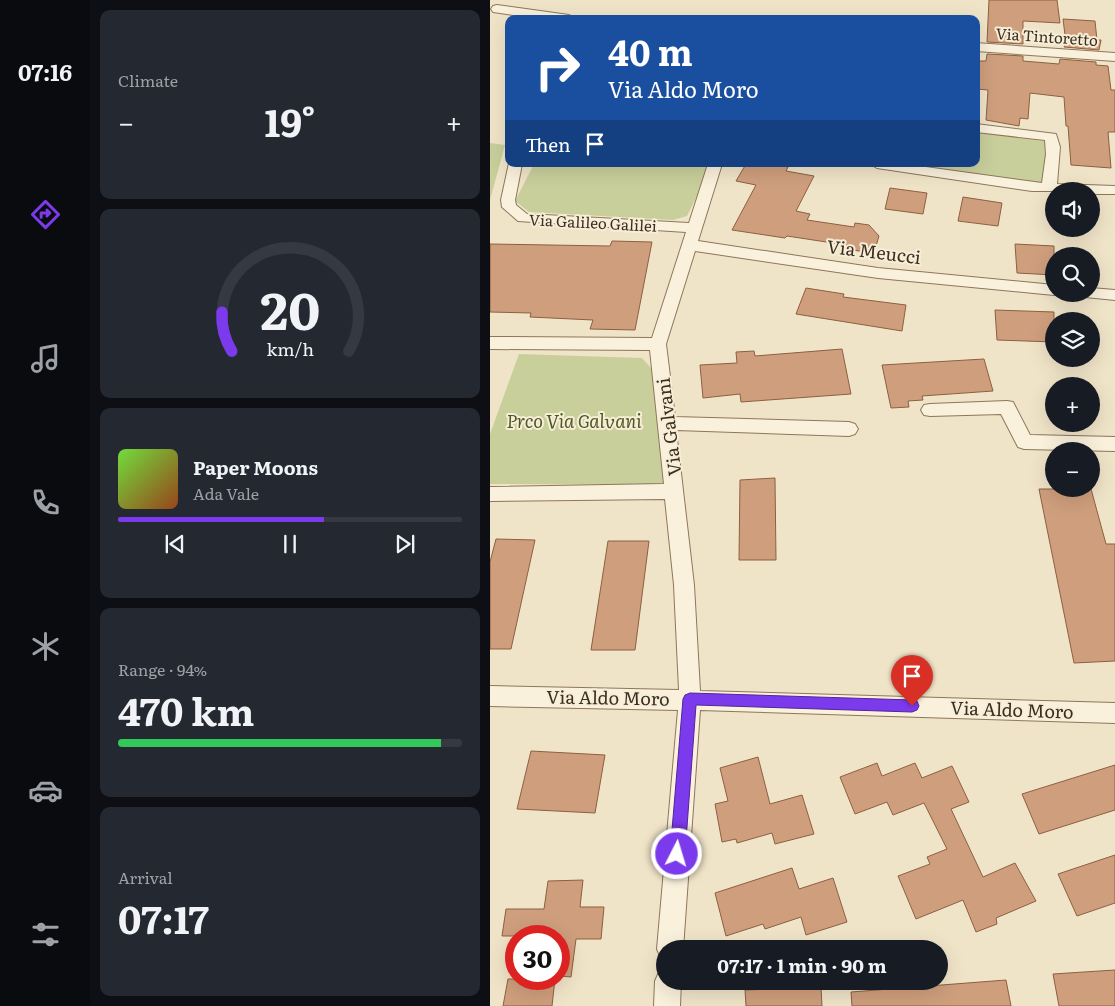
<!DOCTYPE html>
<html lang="en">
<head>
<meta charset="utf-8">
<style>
  :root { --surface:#171b24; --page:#242831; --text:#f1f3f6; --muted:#9ea1a6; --line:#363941; --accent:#7c3aed }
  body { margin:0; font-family:Literata,serif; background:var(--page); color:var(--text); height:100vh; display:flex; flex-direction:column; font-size:19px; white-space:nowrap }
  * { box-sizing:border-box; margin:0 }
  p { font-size:16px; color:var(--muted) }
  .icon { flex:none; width:28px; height:28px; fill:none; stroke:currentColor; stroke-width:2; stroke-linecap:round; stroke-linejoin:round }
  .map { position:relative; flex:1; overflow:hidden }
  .side { display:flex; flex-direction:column; gap:10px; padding:10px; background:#0d0f14; width:400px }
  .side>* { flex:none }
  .banner { position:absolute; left:15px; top:15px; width:475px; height:152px; border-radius:10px; box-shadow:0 5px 20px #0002; background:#1a4fa0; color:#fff; overflow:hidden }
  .controls { position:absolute; left:555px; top:182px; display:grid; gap:10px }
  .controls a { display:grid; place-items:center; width:55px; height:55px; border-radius:50%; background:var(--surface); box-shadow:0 5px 20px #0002; font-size:25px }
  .speed { position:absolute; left:15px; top:925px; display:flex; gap:10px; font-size:25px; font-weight:700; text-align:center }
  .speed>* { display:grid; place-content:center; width:65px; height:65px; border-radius:50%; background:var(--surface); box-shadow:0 5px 20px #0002; line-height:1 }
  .speed .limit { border:8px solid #d22; background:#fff; color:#111 }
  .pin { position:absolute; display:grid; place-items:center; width:42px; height:42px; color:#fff; margin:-51px -21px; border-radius:50% 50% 50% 0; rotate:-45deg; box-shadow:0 0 5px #0007 }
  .pin .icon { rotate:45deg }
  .me { position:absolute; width:55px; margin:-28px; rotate:5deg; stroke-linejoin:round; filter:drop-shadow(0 0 4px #0008) }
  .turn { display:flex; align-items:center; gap:18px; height:105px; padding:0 20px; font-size:22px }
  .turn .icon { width:65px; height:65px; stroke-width:2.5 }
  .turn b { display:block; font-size:35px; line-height:42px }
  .then { display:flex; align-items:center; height:48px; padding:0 20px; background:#0003; gap:10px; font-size:19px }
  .big { font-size:38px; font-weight:700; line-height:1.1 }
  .side .widget { flex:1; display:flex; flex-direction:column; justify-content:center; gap:8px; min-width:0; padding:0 18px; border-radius:10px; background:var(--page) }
  .side .dial { align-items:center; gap:0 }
  .dial svg { height:130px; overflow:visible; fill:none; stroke:var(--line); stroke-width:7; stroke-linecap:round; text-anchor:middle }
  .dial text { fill:var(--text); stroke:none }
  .song { display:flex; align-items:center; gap:15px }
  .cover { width:60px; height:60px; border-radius:8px; background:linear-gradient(135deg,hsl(100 70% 55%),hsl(20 70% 35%)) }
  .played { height:5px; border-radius:2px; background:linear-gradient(90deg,var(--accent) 60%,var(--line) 60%) }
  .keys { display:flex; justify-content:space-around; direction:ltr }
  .heat { display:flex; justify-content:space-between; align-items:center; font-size:28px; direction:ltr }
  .charge { height:8px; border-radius:4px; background:linear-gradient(90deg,#34c759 94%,var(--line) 0) }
  .trip { position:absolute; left:166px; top:940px; width:292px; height:50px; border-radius:25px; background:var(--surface); box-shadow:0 5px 20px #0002; font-weight:700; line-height:50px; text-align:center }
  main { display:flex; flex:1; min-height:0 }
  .tab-bar { display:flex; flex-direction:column; width:90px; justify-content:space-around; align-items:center; background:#090b0e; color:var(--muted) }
  .tab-bar .icon { width:35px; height:35px }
  .tab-bar .active { color:var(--accent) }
  .tab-bar b { font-size:22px; color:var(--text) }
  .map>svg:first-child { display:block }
</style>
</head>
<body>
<main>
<nav class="tab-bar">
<b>07:16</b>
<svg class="icon active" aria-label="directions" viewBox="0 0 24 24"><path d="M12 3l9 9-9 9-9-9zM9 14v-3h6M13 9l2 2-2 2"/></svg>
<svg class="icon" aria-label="music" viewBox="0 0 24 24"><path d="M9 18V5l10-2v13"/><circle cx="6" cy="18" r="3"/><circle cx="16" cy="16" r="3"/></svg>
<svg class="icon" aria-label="phone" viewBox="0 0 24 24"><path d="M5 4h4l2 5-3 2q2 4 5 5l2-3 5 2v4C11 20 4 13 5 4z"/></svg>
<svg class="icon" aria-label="climate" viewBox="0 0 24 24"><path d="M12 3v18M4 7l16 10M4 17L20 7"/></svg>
<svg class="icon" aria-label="car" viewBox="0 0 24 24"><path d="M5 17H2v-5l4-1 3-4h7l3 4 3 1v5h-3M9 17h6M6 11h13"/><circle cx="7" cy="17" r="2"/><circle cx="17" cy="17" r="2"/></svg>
<svg class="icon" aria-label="filters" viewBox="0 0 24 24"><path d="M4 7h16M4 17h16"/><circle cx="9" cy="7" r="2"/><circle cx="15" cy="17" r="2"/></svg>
</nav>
<section class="side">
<div class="widget"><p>Climate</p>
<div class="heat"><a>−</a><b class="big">19°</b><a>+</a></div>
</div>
<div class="widget dial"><svg viewBox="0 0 100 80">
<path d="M14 69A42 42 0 1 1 86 69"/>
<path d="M14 69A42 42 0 0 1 8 45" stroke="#7c3aed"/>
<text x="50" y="56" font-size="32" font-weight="700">20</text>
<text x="50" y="72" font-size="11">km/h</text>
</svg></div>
<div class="widget">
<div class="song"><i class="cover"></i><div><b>Paper Moons</b><p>Ada Vale</p></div></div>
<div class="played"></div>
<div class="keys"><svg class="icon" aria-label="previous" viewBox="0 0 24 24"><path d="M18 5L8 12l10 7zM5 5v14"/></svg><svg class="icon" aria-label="pause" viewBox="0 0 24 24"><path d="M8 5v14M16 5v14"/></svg><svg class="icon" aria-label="next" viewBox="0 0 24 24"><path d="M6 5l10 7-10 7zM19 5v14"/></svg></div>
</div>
<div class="widget"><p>Range · 94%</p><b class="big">470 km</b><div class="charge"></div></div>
<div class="widget"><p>Arrival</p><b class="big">07:17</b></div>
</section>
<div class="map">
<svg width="625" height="1006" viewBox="0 0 625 1006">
  <rect width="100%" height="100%" fill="#f0e4c8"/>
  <!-- green -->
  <g fill="#c9cf9b">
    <polygon points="486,132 560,142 554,185 407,164 486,164"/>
    <polygon points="0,143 15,145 0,200"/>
    <polygon points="44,164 223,164 197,216 183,220 39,212 25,201"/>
    <polygon points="29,354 152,358 164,371 177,479 171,485 0,484 0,434"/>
  </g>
  <!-- building -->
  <g fill="#cf9f7d" stroke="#8d5f41">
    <polygon points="499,0 567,0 570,23 533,21 533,44 497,42"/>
    <polygon points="573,19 605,21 607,40 611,40 609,50 574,47 576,43"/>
    <polygon points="497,54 533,56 533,61 569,64 570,59 606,62 606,65 618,66 621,90 625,90 625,132 618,132 621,168 581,165 578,126 576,126 574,97 540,93 538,119 530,118 529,126 496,120 498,90 486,89 486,61 496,61"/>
    <polygon points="256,164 281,164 298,167 296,171 324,176 306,211 320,214 317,220 364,227 365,223 379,225 389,236 386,246 369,251 356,249 356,245 297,236 295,238 242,230 266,185 246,181"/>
    <polygon points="400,188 437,193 433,214 395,209"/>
    <polygon points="473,197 512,203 508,226 468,221"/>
    <polygon points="122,241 162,242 145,330 100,329 103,320 40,317 41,313 0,312 0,244 120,246"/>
    <polygon points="525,244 564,246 564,275 527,273"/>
    <polygon points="316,288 354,294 353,297 416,305 412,331 306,314"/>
    <polygon points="505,310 564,312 564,342 507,340"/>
    <polygon points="352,349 361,394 251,402 250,394 213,398 210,365 247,363 246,352 264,351 265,356"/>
    <polygon points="494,359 503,391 432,396 433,400 418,401 419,407 401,408 392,365"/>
    <polygon points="285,478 286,560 249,560 250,480"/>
    <polygon points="549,489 601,489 616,544 625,544 625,661 584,663"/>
    <polygon points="6,539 45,540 21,649 0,649 0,562"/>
    <polygon points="118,541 159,541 145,650 101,650"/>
    <polygon points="41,751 115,755 105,813 27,809"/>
    <polygon points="268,757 280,804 312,795 324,834 285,844 282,833 247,843 246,839 232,842 225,804 238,801 230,768"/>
    <polygon points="387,763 392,776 425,763 432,778 462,766 479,802 461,809 493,877 525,863 546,901 506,918 507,924 486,932 473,900 426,919 408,876 440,864 437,857 457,849 434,803 403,815 397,802 365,814 350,777"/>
    <polygon points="625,765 625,810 549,834 532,794"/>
    <polygon points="625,855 625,903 587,916 568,874"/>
    <polygon points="302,868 309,889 343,878 357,922 316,935 311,917 275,929 273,924 236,936 225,893"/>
    <polygon points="93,880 90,907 114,907 111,939 86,939 81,977 69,976 69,936 12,936 16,909 54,909 58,881"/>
    <polygon points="625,970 625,1006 569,1006 563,974"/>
    <polygon points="18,979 65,979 62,1006 13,1006"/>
    <polygon points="516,980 521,1006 362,1006 361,992"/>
    <polygon points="331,987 332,1006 256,1006 255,990"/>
  </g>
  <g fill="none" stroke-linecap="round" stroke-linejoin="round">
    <!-- street casing -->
    <g stroke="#8d765c" stroke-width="2">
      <g id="street">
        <polygon points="7,5 79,15 85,19 51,19 3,12 1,9 3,6"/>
        <polygon points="486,43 625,53 625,61 486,51"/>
        <polygon points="486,124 566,134 570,147 567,184 625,186 625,194 601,194 601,191 542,191 387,168 380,164 414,164 552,183 556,154 555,140 486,132"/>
        <polygon points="19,163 32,164 25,200 26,205 37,214 199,223 218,164 232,164 208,241 388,268 564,285 564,294 570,294 564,295 388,278 205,251 176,344 185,417 359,422 365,424 368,429 365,434 359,436 186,430 204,585 210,691 625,703 625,723 210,710 193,949 175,949 175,959 171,958 167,949 188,710 0,706 0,686 189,690 184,585 175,499 0,501 0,487 174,484 160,350 0,349 0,337 162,338 196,232 28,221 12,207 11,200"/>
        <polygon points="601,288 625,290 625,300 595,297 594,294 601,294"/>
        <polygon points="517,401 523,402 540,435 625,437 625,451 534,449 528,447 511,414 440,416 434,415 431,410 434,405 440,404"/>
        <polygon points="175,970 175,981 191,981 190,1006 164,1006 165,981 169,972"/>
      </g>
    </g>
    <!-- street -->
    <use href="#street" fill="#faf1dc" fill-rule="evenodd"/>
  </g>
  <!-- route -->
  <polygon fill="#7c3aed" stroke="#51269a" points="200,693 422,700 427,701 429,706 427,710 422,712 206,705 195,854 192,859 187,861 182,859 180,854 193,699 195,695"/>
  <g text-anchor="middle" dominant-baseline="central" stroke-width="4" stroke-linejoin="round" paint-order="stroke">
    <!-- far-street labels -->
    <g font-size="15" fill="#3d2e20" stroke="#f7eed8">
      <text transform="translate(557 36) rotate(4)">Via Tintoretto</text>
      <text transform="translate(103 222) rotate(3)">Via Galileo Galilei</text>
    </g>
    <!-- street labels -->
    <g font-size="18" fill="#3d2e20" stroke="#f7eed8">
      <text transform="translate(384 251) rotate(7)">Via Meucci</text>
      <text transform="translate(178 427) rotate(-97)">Via Galvani</text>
      <text transform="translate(118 697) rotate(1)">Via Aldo Moro</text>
      <text transform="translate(522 709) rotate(2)">Via Aldo Moro</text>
    </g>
    <!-- park labels -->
    <g font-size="18" font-style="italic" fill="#4d5a26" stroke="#f7eed8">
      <text x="84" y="420">Prco Via Galvani</text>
    </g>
  </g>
</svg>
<div class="controls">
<a><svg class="icon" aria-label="sound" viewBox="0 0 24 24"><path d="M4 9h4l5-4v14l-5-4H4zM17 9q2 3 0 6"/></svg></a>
<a><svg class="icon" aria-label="search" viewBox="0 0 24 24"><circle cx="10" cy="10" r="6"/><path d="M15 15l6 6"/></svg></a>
<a><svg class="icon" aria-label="layers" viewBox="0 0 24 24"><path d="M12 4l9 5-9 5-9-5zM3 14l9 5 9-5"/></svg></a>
<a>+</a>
<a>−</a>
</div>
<div class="speed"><div class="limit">30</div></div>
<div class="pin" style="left:422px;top:706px;background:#d93025"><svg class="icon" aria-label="arrive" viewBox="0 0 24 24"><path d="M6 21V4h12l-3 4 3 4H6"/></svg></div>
<svg class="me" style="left:187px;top:854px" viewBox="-20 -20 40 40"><circle r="17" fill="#7c3aed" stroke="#fff" stroke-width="3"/><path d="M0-11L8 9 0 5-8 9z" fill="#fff"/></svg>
<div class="trip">07:17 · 1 min · 90 m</div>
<div class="banner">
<div class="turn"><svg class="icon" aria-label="right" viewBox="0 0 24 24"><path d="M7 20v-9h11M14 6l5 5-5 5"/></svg><div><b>40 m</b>Via Aldo Moro</div></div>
<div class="then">Then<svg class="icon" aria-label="arrive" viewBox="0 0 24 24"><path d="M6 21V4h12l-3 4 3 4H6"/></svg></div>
</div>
</div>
</main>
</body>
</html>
